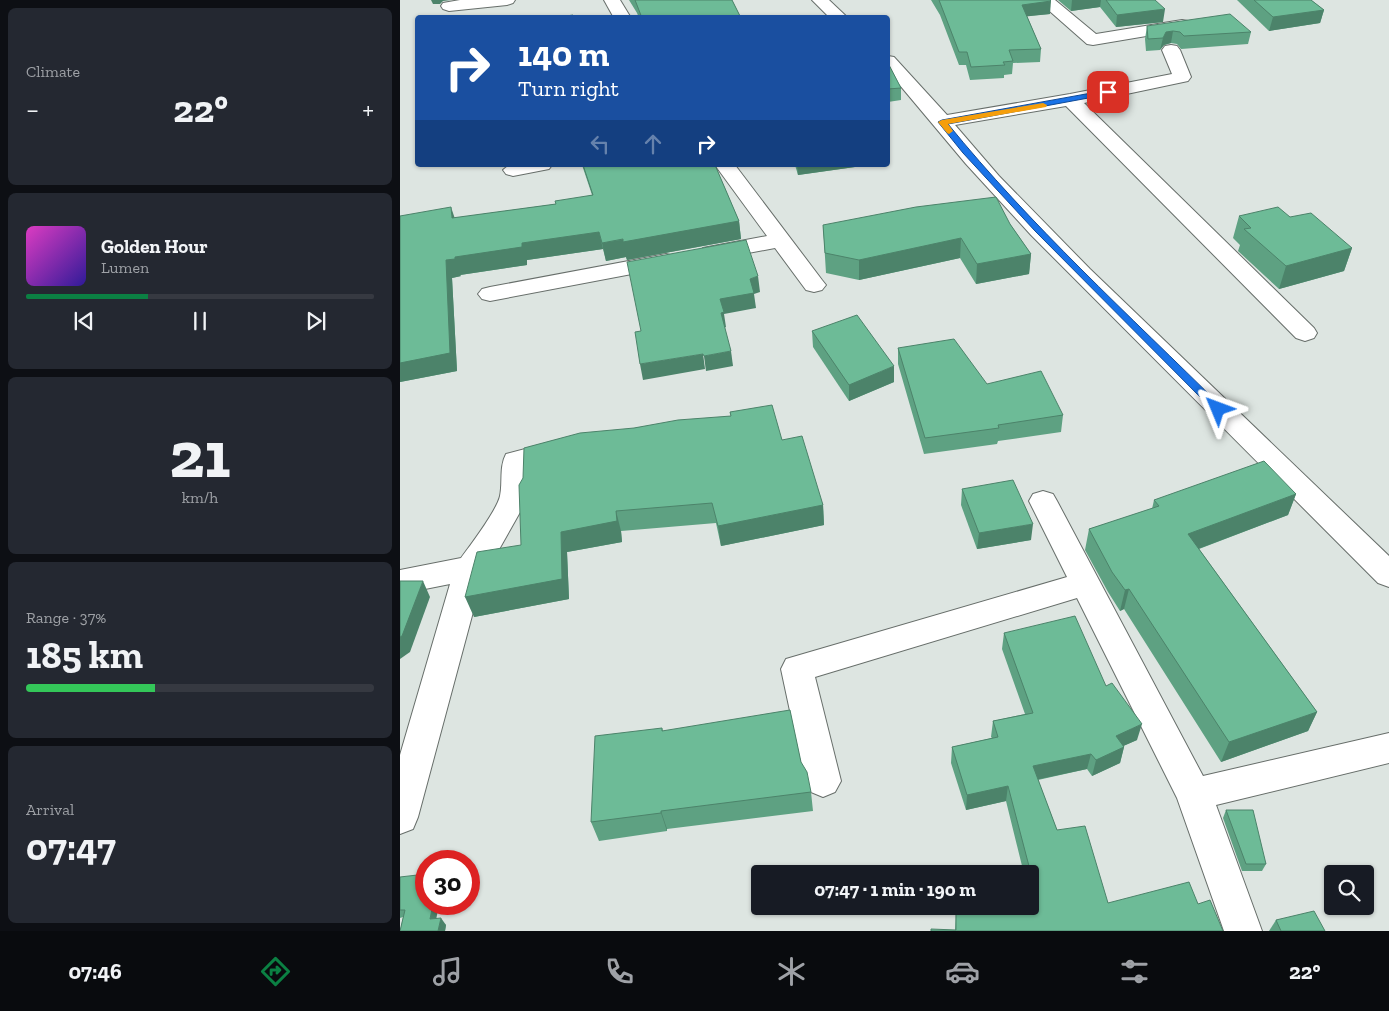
<!DOCTYPE html>
<html lang="en">
<head>
<meta charset="utf-8">
<style>
  :root { --surface:#171b24; --page:#242831; --text:#f1f3f6; --muted:#9ea1a6; --line:#363941; --accent:#0b8043 }
  body { margin:0; font-family:"Zilla Slab",serif; background:var(--page); color:var(--text); height:100vh; display:flex; flex-direction:column; font-size:19px; white-space:nowrap }
  * { box-sizing:border-box; margin:0 }
  p { font-size:16px; color:var(--muted) }
  .icon { flex:none; width:28px; height:28px; fill:none; stroke:currentColor; stroke-width:2; stroke-linecap:round; stroke-linejoin:round }
  .map { position:relative; flex:1; overflow:hidden }
  .drawer { display:flex; flex-direction:column; gap:8px; padding:8px; background:#0d0f14; width:400px }
  .drawer>* { flex:none }
  .banner { position:absolute; left:15px; top:15px; width:475px; height:152px; border-radius:5px; box-shadow:0 1px 4px #0004; background:#1a4fa0; color:#fff; overflow:hidden }
  .controls { position:absolute; left:924px; top:865px; display:grid; gap:10px }
  .controls a { display:grid; place-items:center; width:50px; height:50px; border-radius:5px; background:var(--surface); box-shadow:0 1px 4px #0004; font-size:25px }
  .speed { position:absolute; left:15px; top:850px; display:flex; gap:10px; font-size:25px; font-weight:700; text-align:center }
  .speed>* { display:grid; place-content:center; width:65px; height:65px; border-radius:50%; background:var(--surface); box-shadow:0 1px 4px #0004; line-height:1 }
  .speed .limit { border:8px solid #d22; background:#fff; color:#111 }
  .pin { position:absolute; display:grid; place-items:center; width:42px; height:42px; color:#fff; margin:-21px; border-radius:10px; box-shadow:0 2px 8px #0006 }
  .me { position:absolute; width:55px; margin:-28px; rotate:314deg; stroke-linejoin:round; filter:drop-shadow(0 0 4px #0008) }
  .turn { display:flex; align-items:center; gap:18px; height:105px; padding:0 20px; font-size:22px }
  .turn .icon { width:65px; height:65px; stroke-width:2.5 }
  .turn b { display:block; font-size:35px; line-height:42px }
  .lanes { display:flex; align-items:center; height:48px; padding:0 20px; background:#0003; justify-content:center; gap:25px; direction:ltr }
  .lanes .off { opacity:.35 }
  .big { font-size:38px; font-weight:800; line-height:1.1 }
  .drawer .tile { flex:1; display:flex; flex-direction:column; justify-content:center; gap:8px; min-width:0; padding:0 18px; border-radius:8px; background:var(--page) }
  .drawer .dial { align-items:center; gap:0 }
  .dial b { font-size:65px; line-height:1 }
  .song { display:flex; align-items:center; gap:15px }
  .cover { width:60px; height:60px; border-radius:8px; background:linear-gradient(135deg,hsl(310 70% 55%),hsl(250 70% 35%)) }
  .played { height:5px; border-radius:2px; background:linear-gradient(90deg,var(--accent) 35%,var(--line) 35%) }
  .keys { display:flex; justify-content:space-around; direction:ltr }
  .heat { display:flex; justify-content:space-between; align-items:center; font-size:28px; direction:ltr }
  .charge { height:8px; border-radius:4px; background:linear-gradient(90deg,#34c759 37%,var(--line) 0) }
  .trip { position:absolute; left:351px; top:865px; width:288px; height:50px; border-radius:5px; background:var(--surface); box-shadow:0 1px 4px #0004; font-weight:800; line-height:50px; text-align:center }
  .menu { display:flex; height:80px; justify-content:space-around; align-items:center; background:#090b0e; color:var(--muted) }
  .menu .icon { width:35px; height:35px }
  .menu .active { color:var(--accent) }
  .menu b { font-size:22px; color:var(--text) }
  main { display:flex; flex:1; min-height:0 }
  .map>svg:first-child { display:block }
</style>
</head>
<body>
<main>
<section class="drawer">
<div class="tile"><p>Climate</p>
<div class="heat"><a>−</a><b class="big">22°</b><a>+</a></div>
</div>
<div class="tile">
<div class="song"><i class="cover"></i><div><b>Golden Hour</b><p>Lumen</p></div></div>
<div class="played"></div>
<div class="keys"><svg class="icon" aria-label="previous" viewBox="0 0 24 24"><path d="M18 5L8 12l10 7zM5 5v14"/></svg><svg class="icon" aria-label="pause" viewBox="0 0 24 24"><path d="M8 5v14M16 5v14"/></svg><svg class="icon" aria-label="next" viewBox="0 0 24 24"><path d="M6 5l10 7-10 7zM19 5v14"/></svg></div>
</div>
<div class="tile dial"><b>21</b><p>km/h</p></div>
<div class="tile"><p>Range · 37%</p><b class="big">185 km</b><div class="charge"></div></div>
<div class="tile"><p>Arrival</p><b class="big">07:47</b></div>
</section>
<div class="map">
<svg width="989" height="931" viewBox="0 0 989 931">
  <rect width="100%" height="100%" fill="#dde5e1"/>
  <g fill="none" stroke-linecap="round" stroke-linejoin="round">
    <!-- minor casing -->
    <g stroke="#676e6a" stroke-width="2">
      <g id="minor">
        <polygon points="60,0 115,0 113,3 107,5 49,11 43,9 41,6 43,3"/>
        <polygon points="204,0 220,0 231,18 214,18"/>
        <polygon points="412,0 429,0 448,18 430,18"/>
        <polygon points="637,0 655,0 696,34 782,20 788,21 790,25 788,29 782,30 693,45 687,44"/>
        <polygon points="771,45 777,46 780,50 791,77 788,81 684,103 914,328 917,333 914,338 905,341 896,338 666,106 555,125 599,176 690,269 989,556 989,587 978,583 631,235 566,164 488,71 488,56 494,57 547,115 670,94 772,74 762,50 765,46"/>
        <polygon points="152,165 149,169 113,176 106,174 103,170 109,165"/>
        <polygon points="315,165 335,165 422,280 426,285 422,290 414,292 406,290 375,248 311,260 303,258 300,253 303,248 367,236"/>
        <polygon points="266,254 274,256 277,261 274,266 90,301 82,299 78,294 82,289 90,287"/>
        <path d="M159,440l10,2 4,7 -4,7 -40,11 -1,31 -31,55 -13,18 -66,246 -5,12 -13,5v-79l50,-171 -50,10v-24l61,-12c9,-12 36,-48 39,-62 3,-14 -1,-29 6,-42z"/>
        <polygon points="643,491 653,494 657,501 803,776 989,733 989,763 816,805 862,931 824,931 777,798 677,598 415,677 441,781 435,792 423,797 411,792 405,781 381,669 386,659 667,577 629,501 633,494"/>
      </g>
    </g>
    <!-- minor -->
    <use href="#minor" fill="#fff" fill-rule="evenodd"/>
  </g>
  <!-- wall -->
  <g fill="#5ea182">
    <polygon points="229,0 332,0 341,18 239,18 237,13"/>
    <polygon points="531,0 650,0 650,14 627,16 641,49 640,62 613,63 612,74 604,75 604,78 570,80 566,65 559,65 540,15"/>
    <polygon points="658,0 755,0 763,22 716,27 700,7 671,11"/>
    <polygon points="837,0 911,0 924,10 920,23 869,31"/>
    <polygon points="747,26 851,32 848,44 781,49 777,44 771,43 764,45 760,50 746,51 745,39"/>
    <polygon points="488,63 501,88 501,100 488,102 488,113"/>
    <polygon points="182,165 315,165 339,221 341,239 227,260 226,257 206,261 203,249 127,260 127,265 60,275 61,276 52,278 57,371 0,382 0,216 54,218 156,204 192,195"/>
    <polygon points="395,165 462,165 462,166 398,175"/>
    <polygon points="839,216 890,217 952,248 944,271 879,289 838,251 840,245 833,238"/>
    <polygon points="610,224 631,254 629,274 576,284 560,258 459,280 426,273 423,225"/>
    <polygon points="412,331 494,382 449,401 413,347"/>
    <polygon points="498,348 663,415 661,432 598,441 597,444 524,454 498,364"/>
    <polygon points="330,412 382,440 423,505 424,525 321,546 316,523 221,531 222,542 167,552 169,599 74,617 121,545 234,428 331,416"/>
    <polygon points="562,489 631,540 577,549 561,505"/>
    <polygon points="896,494 888,515 799,549 917,712 908,731 821,762 724,609 720,611 708,592 685,550 689,529 752,509 754,500"/>
    <polygon points="604,633 706,686 737,740 723,746 724,747 720,763 692,776 687,769 638,780 657,830 708,903 798,904 823,931 555,930 556,912 630,913 628,906 630,906 630,874 624,874 606,801 566,810 551,763 552,747 592,738 591,737 593,721 625,714 602,649"/>
    <polygon points="262,728 263,731 411,792 413,811 267,829 267,831 199,841 191,822"/>
    <polygon points="826,810 866,864 862,871 842,871 823,818"/>
    <polygon points="0,877 36,918 46,925 45,931 0,931 3,917 0,918"/>
    <polygon points="876,920 925,931 869,931"/>
  </g>
  <!-- shaded-wall -->
  <g fill="#4c836a">
    <polygon points="31,0 51,0 43,1 40,4 33,4"/>
    <polygon points="672,0 701,0 700,7 671,11"/>
    <polygon points="651,1 650,14 621,17 622,5"/>
    <polygon points="765,9 763,22 716,27 717,15"/>
    <polygon points="924,10 920,23 869,31 873,17"/>
    <polygon points="773,31 771,43 764,45 760,50 763,38 766,32"/>
    <polygon points="397,165 462,165 462,166 398,175"/>
    <polygon points="51,207 57,225 52,218"/>
    <polygon points="339,221 341,239 227,260 226,257 206,261 202,243"/>
    <polygon points="199,232 203,249 127,260 127,265 60,275 61,276 52,278 57,371 0,382 0,363 46,260 55,257 122,243"/>
    <polygon points="561,238 560,258 459,280 459,260"/>
    <polygon points="952,248 944,271 879,289 886,266"/>
    <polygon points="631,254 629,274 576,284 577,264"/>
    <polygon points="358,276 360,292 354,294 356,308 324,314 326,327 323,328 321,313 320,299 350,279"/>
    <polygon points="331,351 333,366 306,371 304,356"/>
    <polygon points="303,354 305,369 243,380 240,364"/>
    <polygon points="494,366 494,382 449,401 449,385"/>
    <polygon points="896,494 888,515 782,555 788,534"/>
    <polygon points="423,505 424,525 321,546 318,526"/>
    <polygon points="216,511 221,531 222,542 167,552 169,599 74,617 65,597 161,532"/>
    <polygon points="633,524 631,540 577,549 579,533"/>
    <polygon points="23,581 30,597 10,652 0,659 0,637"/>
    <polygon points="729,589 724,609 720,611 725,590"/>
    <polygon points="917,712 908,731 821,762 829,742"/>
    <polygon points="742,724 737,740 712,751 716,736"/>
    <polygon points="724,747 720,763 692,776 696,760"/>
    <polygon points="691,754 687,769 630,781 633,766"/>
    <polygon points="608,786 606,801 566,810 567,795"/>
    <polygon points="261,811 267,829 267,831 261,813"/>
    <polygon points="33,904 39,904 35,926 30,919"/>
    <polygon points="41,918 46,925 45,931 38,931"/>
  </g>
  <!-- building -->
  <g fill="#6dbb97" stroke="#4c836a">
    <polygon points="235,0 332,0 341,18 242,18"/>
    <polygon points="539,0 650,0 651,1 622,5 641,49 609,50 613,61 603,62 605,65 571,67 567,52 559,52"/>
    <polygon points="706,0 755,0 765,9 717,15"/>
    <polygon points="854,0 911,0 924,10 873,17"/>
    <polygon points="830,14 851,32 784,36 780,32 773,31 766,32 763,38 748,39 747,26"/>
    <polygon points="173,15 173,18 152,18"/>
    <polygon points="488,63 501,88 488,89"/>
    <polygon points="183,165 315,165 339,221 223,242 223,239 202,243 199,232 122,243 122,247 55,257 55,259 46,260 50,353 0,363 0,216 51,207 52,218 156,204 155,201 193,195"/>
    <polygon points="596,197 610,224 631,254 577,264 561,238 459,260 425,253 423,225 516,207"/>
    <polygon points="878,207 890,217 911,213 952,248 886,266 844,229 851,228 839,216"/>
    <polygon points="346,240 358,276 350,279 354,293 320,299 324,312 321,313 331,351 304,356 303,354 240,364 235,332 241,331 227,262"/>
    <polygon points="457,315 494,366 449,385 412,331"/>
    <polygon points="554,339 587,384 641,371 663,415 598,425 599,428 525,438 498,348"/>
    <polygon points="372,405 382,440 402,436 423,505 318,526 312,503 216,511 217,521 161,532 162,579 65,597 77,552 121,545 119,485 123,478 124,448 180,433 234,428 278,420 331,416 330,412"/>
    <polygon points="864,461 896,494 788,534 917,712 829,742 729,589 725,590 712,572 689,529 759,506 754,500"/>
    <polygon points="613,480 633,524 579,533 562,489"/>
    <polygon points="0,581 23,581 2,636 0,637"/>
    <polygon points="675,616 706,686 712,683 742,724 716,736 724,747 696,760 691,754 633,766 657,830 685,826 708,903 789,882 798,904 810,900 823,931 531,931 531,929 556,930 556,912 636,913 630,890 635,889 608,786 567,795 552,747 598,737 593,721 633,713 604,633"/>
    <polygon points="390,710 401,762 407,772 411,792 261,811 261,813 191,822 195,736 262,728 262,731"/>
    <polygon points="826,810 853,810 866,864 846,864"/>
    <polygon points="26,874 26,904 33,904 30,919 41,918 38,931 0,931 5,910 0,910 0,877"/>
    <polygon points="914,911 925,931 881,931 876,920"/>
  </g>
  <!-- route -->
  <path fill="#1a73e8" stroke="#114b97" d="M708,90l2,1v3l-162,30c82,101 181,191 274,283l2,2 -2,3h-7l-180,-181 -72,-78 -25,-31 4,-2z"/>
  <!-- slow -->
  <polygon fill="#f59e0b" points="643,103 647,105 646,107 548,124 553,131 549,134 547,133 538,122 542,120"/>
</svg>
<div class="controls">
<a><svg class="icon" aria-label="search" viewBox="0 0 24 24"><circle cx="10" cy="10" r="6"/><path d="M15 15l6 6"/></svg></a>
</div>
<div class="speed"><div class="limit">30</div></div>
<div class="pin" style="left:708px;top:92px;background:#d93025"><svg class="icon" aria-label="arrive" viewBox="0 0 24 24"><path d="M6 21V4h12l-3 4 3 4H6"/></svg></div>
<svg class="me" style="left:818px;top:409px" viewBox="-20 -20 40 40"><path d="M0-17L14 15 0 8-14 15z" fill="#1a73e8" stroke="#fff" stroke-width="4"/></svg>
<div class="trip">07:47 · 1 min · 190 m</div>
<div class="banner">
<div class="turn"><svg class="icon" aria-label="right" viewBox="0 0 24 24"><path d="M7 20v-9h11M14 6l5 5-5 5"/></svg><div><b>140 m</b>Turn right</div></div>
<div class="lanes"><svg class="icon off" aria-label="left" viewBox="0 0 24 24"><path d="M17 20v-9H6M10 6l-5 5 5 5"/></svg><svg class="icon off" aria-label="ahead" viewBox="0 0 24 24"><path d="M12 20V5M6 11l6-6 6 6"/></svg><svg class="icon" aria-label="right" viewBox="0 0 24 24"><path d="M7 20v-9h11M14 6l5 5-5 5"/></svg></div>
</div>
</div>
</main>
<nav class="menu">
<b>07:46</b>
<svg class="icon active" aria-label="directions" viewBox="0 0 24 24"><path d="M12 3l9 9-9 9-9-9zM9 14v-3h6M13 9l2 2-2 2"/></svg>
<svg class="icon" aria-label="music" viewBox="0 0 24 24"><path d="M9 18V5l10-2v13"/><circle cx="6" cy="18" r="3"/><circle cx="16" cy="16" r="3"/></svg>
<svg class="icon" aria-label="phone" viewBox="0 0 24 24"><path d="M5 4h4l2 5-3 2q2 4 5 5l2-3 5 2v4C11 20 4 13 5 4z"/></svg>
<svg class="icon" aria-label="climate" viewBox="0 0 24 24"><path d="M12 3v18M4 7l16 10M4 17L20 7"/></svg>
<svg class="icon" aria-label="car" viewBox="0 0 24 24"><path d="M5 17H2v-5l4-1 3-4h7l3 4 3 1v5h-3M9 17h6M6 11h13"/><circle cx="7" cy="17" r="2"/><circle cx="17" cy="17" r="2"/></svg>
<svg class="icon" aria-label="filters" viewBox="0 0 24 24"><path d="M4 7h16M4 17h16"/><circle cx="9" cy="7" r="2"/><circle cx="15" cy="17" r="2"/></svg>
<b>22°</b>
</nav>
</body>
</html>
